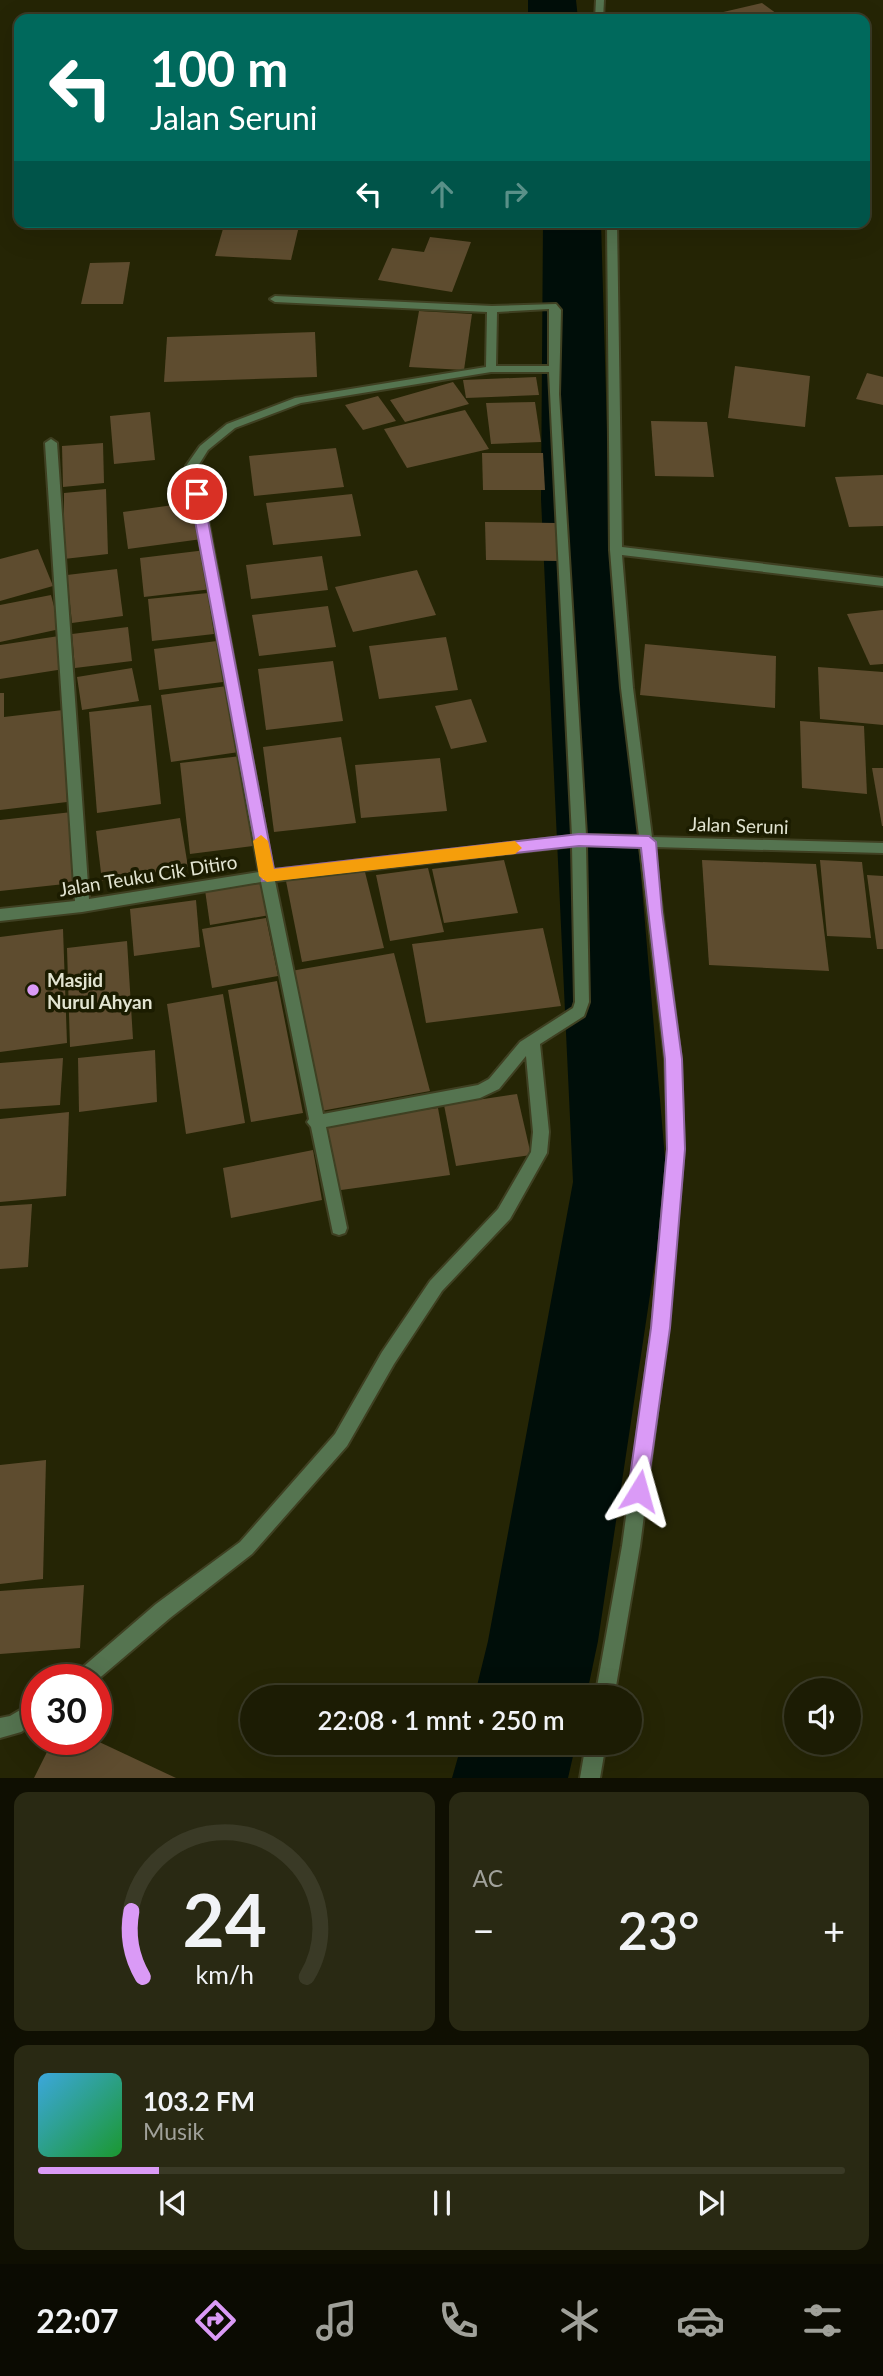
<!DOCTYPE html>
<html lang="id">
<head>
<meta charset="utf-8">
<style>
  :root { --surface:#1c1c04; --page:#292913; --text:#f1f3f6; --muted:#a0a19a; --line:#3a3a26; --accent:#da9af6 }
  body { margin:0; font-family:Lato,sans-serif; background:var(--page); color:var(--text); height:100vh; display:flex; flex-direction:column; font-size:26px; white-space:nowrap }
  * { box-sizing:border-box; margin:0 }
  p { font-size:23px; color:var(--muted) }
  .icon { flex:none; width:38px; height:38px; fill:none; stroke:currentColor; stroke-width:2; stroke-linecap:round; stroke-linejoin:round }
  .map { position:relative; height:1778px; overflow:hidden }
  .side { display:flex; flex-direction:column; gap:14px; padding:14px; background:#0f0f02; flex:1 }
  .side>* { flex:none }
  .hud { position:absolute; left:14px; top:14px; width:856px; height:214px; border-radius:14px; box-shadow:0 7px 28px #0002,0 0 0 2px var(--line); background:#00695c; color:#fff; overflow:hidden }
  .buttons { position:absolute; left:784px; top:1678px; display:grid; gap:14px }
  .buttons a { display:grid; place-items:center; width:77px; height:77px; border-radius:50%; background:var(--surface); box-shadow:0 7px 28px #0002,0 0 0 2px var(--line); font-size:35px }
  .speed { position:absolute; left:21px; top:1664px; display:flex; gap:14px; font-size:35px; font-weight:700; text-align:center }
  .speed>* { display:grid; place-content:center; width:91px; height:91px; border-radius:50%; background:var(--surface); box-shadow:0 7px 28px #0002,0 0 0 2px var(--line); line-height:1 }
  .speed .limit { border:10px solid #d22; background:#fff; color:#111 }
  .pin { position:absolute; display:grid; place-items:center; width:60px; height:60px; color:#fff; margin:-30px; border:4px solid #fff; border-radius:50%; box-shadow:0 2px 7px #0007 }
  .me { position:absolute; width:77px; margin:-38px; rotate:8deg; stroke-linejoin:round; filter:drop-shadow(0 0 5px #0008) }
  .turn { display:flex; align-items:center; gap:24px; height:147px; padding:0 21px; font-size:32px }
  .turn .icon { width:91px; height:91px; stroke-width:2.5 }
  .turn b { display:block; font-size:49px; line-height:60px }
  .lanes { display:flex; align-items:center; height:66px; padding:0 21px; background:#0003; justify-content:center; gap:35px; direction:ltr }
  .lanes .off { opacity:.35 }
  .big { font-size:52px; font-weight:600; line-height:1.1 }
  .side .widget { flex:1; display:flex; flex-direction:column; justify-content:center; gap:10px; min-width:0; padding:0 24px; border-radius:14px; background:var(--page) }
  .side .dial { align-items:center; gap:0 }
  .dial svg { height:182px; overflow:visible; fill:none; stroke:var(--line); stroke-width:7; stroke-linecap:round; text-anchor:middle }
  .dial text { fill:var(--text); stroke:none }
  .song { display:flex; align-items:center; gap:21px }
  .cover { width:84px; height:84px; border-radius:10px; background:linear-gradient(135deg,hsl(200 70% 55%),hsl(130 70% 35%)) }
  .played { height:7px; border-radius:4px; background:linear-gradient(90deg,var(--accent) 15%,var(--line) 15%) }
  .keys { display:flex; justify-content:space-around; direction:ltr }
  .heat { display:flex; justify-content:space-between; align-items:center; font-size:38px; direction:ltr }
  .side .tiles { flex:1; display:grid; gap:14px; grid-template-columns:1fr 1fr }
  .widget:last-child { grid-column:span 2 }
  .trip { position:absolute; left:240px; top:1685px; width:402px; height:70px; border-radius:35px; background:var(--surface); box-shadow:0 7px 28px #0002,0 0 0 2px var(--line); font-weight:600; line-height:70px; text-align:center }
  .menu { display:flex; height:112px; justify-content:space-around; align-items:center; background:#0b0b02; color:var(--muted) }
  .menu .icon { width:49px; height:49px }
  .menu .current { color:var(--accent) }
  .menu b { font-size:32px; color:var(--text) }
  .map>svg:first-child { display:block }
</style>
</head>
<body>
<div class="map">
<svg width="883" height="1778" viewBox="0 0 883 1778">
  <rect width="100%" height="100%" fill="#252505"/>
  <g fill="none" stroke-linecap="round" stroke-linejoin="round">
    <!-- river -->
    <g fill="#000e09" fill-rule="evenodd">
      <polygon points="528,0 576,0 578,19 528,19"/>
      <polygon points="543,222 601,222 609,499 667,1182 598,1641 586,1698 474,1698 488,1641 573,1182 541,499"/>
      <polygon points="462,1743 576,1743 568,1778 452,1778"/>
    </g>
  </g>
  <!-- building -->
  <g fill="#5e4c2f">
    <polygon points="762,3 784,19 727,19 719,13"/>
    <polygon points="225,222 300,222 291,260 215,256"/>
    <polygon points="430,237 471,242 452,292 378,280 392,248 424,252"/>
    <polygon points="130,262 123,304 81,304 90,263"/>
    <polygon points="419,311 472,314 464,370 409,367"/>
    <polygon points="315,332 317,377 164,382 167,337"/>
    <polygon points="735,366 810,376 805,427 728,418"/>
    <polygon points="867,373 883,377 883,405 856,399"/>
    <polygon points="536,377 539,395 466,398 463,380"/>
    <polygon points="453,382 469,404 405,422 390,400"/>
    <polygon points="378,396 396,421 363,430 345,405"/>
    <polygon points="535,402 541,442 491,444 486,403"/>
    <polygon points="465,410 489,449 407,468 384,429"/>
    <polygon points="150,412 155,460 114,464 110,416"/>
    <polygon points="651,421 707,422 714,477 655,476"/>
    <polygon points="103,443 104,483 63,487 62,446"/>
    <polygon points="336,448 344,487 254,496 249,456"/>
    <polygon points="482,453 543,453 545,490 483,490"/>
    <polygon points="883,475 883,526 849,527 835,477"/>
    <polygon points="106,489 108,554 64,559 64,493"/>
    <polygon points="352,494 361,536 273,545 266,503"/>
    <polygon points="195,502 202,539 128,549 123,512"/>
    <polygon points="485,522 556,523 558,561 486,560"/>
    <polygon points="38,549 53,586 0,601 0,559"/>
    <polygon points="206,550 212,589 144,597 140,558"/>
    <polygon points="322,556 328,590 251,599 246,565"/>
    <polygon points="117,569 123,616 72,623 67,575"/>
    <polygon points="417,570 436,615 353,632 335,587"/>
    <polygon points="208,593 214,634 152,641 148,599"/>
    <polygon points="51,595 60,629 0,642 0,605"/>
    <polygon points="328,606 336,647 259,656 252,615"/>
    <polygon points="883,610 883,664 870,665 847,614"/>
    <polygon points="128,627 132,661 75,668 72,634"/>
    <polygon points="59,636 64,669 0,679 0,645"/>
    <polygon points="446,637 458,690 379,699 369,646"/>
    <polygon points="217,641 223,682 159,690 154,649"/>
    <polygon points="645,644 776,656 775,708 640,695"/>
    <polygon points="333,661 343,721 266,730 258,669"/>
    <polygon points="818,667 883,672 883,725 820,719"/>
    <polygon points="132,668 139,701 82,710 77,677"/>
    <polygon points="227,686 239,752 171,762 161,695"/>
    <polygon points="0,693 4,693 4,717 63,710 67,802 0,810"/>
    <polygon points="471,699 487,742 451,749 435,706"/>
    <polygon points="151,705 161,804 97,813 89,712"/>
    <polygon points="800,721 864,726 867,794 802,788"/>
    <polygon points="341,737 356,823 274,832 263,747"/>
    <polygon points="241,756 253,846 190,854 180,763"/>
    <polygon points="440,758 447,811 361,818 355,765"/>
    <polygon points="872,768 883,768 883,826 882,826"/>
    <polygon points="72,812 74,883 0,891 0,820"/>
    <polygon points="180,818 188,867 102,881 96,831"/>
    <polygon points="504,860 518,913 444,923 432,869"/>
    <polygon points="702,860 816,864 829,971 709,965"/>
    <polygon points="820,860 862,862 871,938 827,936"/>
    <polygon points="364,868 384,948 302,962 286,881"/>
    <polygon points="428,868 444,932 390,941 376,875"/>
    <polygon points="867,875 883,876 883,949 877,949"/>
    <polygon points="264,881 270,915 210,925 205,890"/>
    <polygon points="196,900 200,947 134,956 130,909"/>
    <polygon points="266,918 278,976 212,988 202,929"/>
    <polygon points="543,928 561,1006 426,1023 412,944"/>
    <polygon points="63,929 67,1043 0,1052 0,937"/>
    <polygon points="127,941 133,1039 70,1047 67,948"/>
    <polygon points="394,953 430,1091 321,1111 291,971"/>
    <polygon points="277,981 303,1113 251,1122 228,990"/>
    <polygon points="223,994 245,1123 186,1134 167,1004"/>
    <polygon points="155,1050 157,1102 79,1112 78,1058"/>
    <polygon points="63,1058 60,1105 0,1109 0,1063"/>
    <polygon points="517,1094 531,1155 456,1166 444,1105"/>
    <polygon points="438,1108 450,1175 334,1191 324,1124"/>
    <polygon points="69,1112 66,1196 0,1202 0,1119"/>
    <polygon points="313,1150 322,1200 231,1218 223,1168"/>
    <polygon points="32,1204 28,1267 0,1269 0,1206"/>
    <polygon points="46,1460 43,1579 0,1584 0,1465"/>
    <polygon points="84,1585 80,1648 0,1654 0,1591"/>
    <polygon points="53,1740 95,1740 176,1778 34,1778"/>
  </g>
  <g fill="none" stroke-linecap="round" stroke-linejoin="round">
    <!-- street casing -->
    <g stroke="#3f4022" stroke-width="4">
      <g id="street">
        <polygon points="596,0 604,0 603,19 595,19"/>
        <path d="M607,222h10l5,325 261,31v8l-261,-31 11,133 19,149 231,6v10l-229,-6 27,212 3,90 -16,179 -28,218 -26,152h-19l27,-152 30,-218 16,-179 -3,-90 -25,-212 -54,-2 3,157 -5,14 -44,28 9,88 -2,21 -37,66 -68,72 -48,73 -47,82 -95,108 -82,64 -74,63 -23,-1 3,-7 80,-69 84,-62 95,-108 47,-82 48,-71 68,-72 33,-57 2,-20 -7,-76 -27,33 -19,9 -154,29 21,101 -2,5 -6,2 -6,-2 -22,-106 -4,-5 2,-3 -48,-237 -179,30 -82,9v-12l75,-8 -30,-458 6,-4 6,4 32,456 170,-27 -73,-406 14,-20 27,-22 68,-26 191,-31 1,-55 -212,-10 -5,-3 5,-3 217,10 64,-2 5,6 -2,84 27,441 53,1 -18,-148 -11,-138zM549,309v57h-53l1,-54zM491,372h58l23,464 -299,34 -75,-404 10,-16 27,-22 66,-25zM572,846l3,156 -2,6 -53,34 -31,37 -11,6 -155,29 -48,-233z"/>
        <polygon points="37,1700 37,1721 21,1732 0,1738 0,1718 10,1716"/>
        <polygon points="586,1743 606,1743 600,1778 580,1778"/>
      </g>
    </g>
    <!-- street -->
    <use href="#street" fill="#557450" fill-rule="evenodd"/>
  </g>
  <!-- route -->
  <polygon fill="#da9af6" stroke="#8e64a0" stroke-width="2" points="197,490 203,494 274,869 579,834 649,836 656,842 662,912 682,1059 685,1149 670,1328 646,1498 639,1501 631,1498 628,1491 651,1328 667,1149 665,1059 641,848 579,846 262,881 190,494"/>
  <!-- slow -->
  <polygon fill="#f59e0b" points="261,835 268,841 274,869 515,841 522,848 515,854 267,882 259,876 253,841"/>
  <!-- markers -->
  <circle fill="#da9af6" stroke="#1b1c00" stroke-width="2.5" cx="33" cy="990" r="7"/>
  <g text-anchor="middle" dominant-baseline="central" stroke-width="7" stroke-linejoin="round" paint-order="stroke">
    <!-- street labels -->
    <g font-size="19" fill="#e2e4d1" stroke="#1b1c00">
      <text transform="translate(739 825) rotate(2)">Jalan Seruni</text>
      <text transform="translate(148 875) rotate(-9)">Jalan Teuku Cik Ditiro</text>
    </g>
    <!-- poi labels -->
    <g font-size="19" font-weight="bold" fill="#e2e4d1" stroke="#1b1c00" text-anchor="start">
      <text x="47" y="979">Masjid<tspan x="47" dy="22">Nurul Ahyan</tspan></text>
    </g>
  </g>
</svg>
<div class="buttons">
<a><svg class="icon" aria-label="sound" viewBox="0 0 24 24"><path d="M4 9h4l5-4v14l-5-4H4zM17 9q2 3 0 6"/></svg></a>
</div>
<div class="speed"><div class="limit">30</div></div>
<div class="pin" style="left:197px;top:494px;background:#d93025"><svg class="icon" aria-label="arrive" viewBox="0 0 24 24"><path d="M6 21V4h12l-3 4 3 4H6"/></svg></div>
<svg class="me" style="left:639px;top:1491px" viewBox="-20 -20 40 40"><path d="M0-17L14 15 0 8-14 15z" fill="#da9af6" stroke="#fff" stroke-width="4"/></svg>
<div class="trip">22:08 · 1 mnt · 250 m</div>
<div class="hud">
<div class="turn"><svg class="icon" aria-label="left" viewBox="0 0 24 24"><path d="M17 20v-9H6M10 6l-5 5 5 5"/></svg><div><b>100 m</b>Jalan Seruni</div></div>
<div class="lanes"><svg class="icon" aria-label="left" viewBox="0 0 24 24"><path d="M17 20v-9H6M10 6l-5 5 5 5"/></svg><svg class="icon off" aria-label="ahead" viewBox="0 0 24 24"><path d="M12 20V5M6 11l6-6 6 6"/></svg><svg class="icon off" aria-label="right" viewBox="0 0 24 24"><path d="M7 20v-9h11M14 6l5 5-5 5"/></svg></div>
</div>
</div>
<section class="side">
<div class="tiles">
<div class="widget dial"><svg viewBox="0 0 100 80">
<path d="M14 69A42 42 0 1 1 86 69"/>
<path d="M14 69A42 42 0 0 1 9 40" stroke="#da9af6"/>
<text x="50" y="56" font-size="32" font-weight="700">24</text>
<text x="50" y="72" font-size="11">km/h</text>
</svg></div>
<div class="widget"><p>AC</p>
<div class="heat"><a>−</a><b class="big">23°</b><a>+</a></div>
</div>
<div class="widget">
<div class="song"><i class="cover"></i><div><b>103.2 FM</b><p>Musik</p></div></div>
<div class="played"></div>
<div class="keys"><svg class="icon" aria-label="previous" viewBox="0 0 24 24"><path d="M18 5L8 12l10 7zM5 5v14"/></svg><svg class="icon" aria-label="pause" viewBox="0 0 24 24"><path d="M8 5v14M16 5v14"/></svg><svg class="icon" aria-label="next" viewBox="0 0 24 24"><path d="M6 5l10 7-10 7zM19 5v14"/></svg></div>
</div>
</div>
</section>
<nav class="menu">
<b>22:07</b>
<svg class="icon current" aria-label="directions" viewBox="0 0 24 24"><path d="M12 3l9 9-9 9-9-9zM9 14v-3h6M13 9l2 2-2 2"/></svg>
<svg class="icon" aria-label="music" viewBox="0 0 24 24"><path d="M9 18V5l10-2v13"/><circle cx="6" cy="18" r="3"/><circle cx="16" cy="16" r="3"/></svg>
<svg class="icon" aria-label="phone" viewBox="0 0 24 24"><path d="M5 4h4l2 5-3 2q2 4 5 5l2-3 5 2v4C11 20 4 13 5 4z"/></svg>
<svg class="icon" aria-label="climate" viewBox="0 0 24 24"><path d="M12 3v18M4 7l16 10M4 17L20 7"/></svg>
<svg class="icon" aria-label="car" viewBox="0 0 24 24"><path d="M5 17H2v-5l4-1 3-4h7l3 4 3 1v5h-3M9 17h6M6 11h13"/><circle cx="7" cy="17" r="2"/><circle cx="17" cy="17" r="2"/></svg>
<svg class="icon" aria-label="filters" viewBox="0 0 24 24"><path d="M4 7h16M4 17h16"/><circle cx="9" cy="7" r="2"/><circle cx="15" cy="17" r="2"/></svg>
</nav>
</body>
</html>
